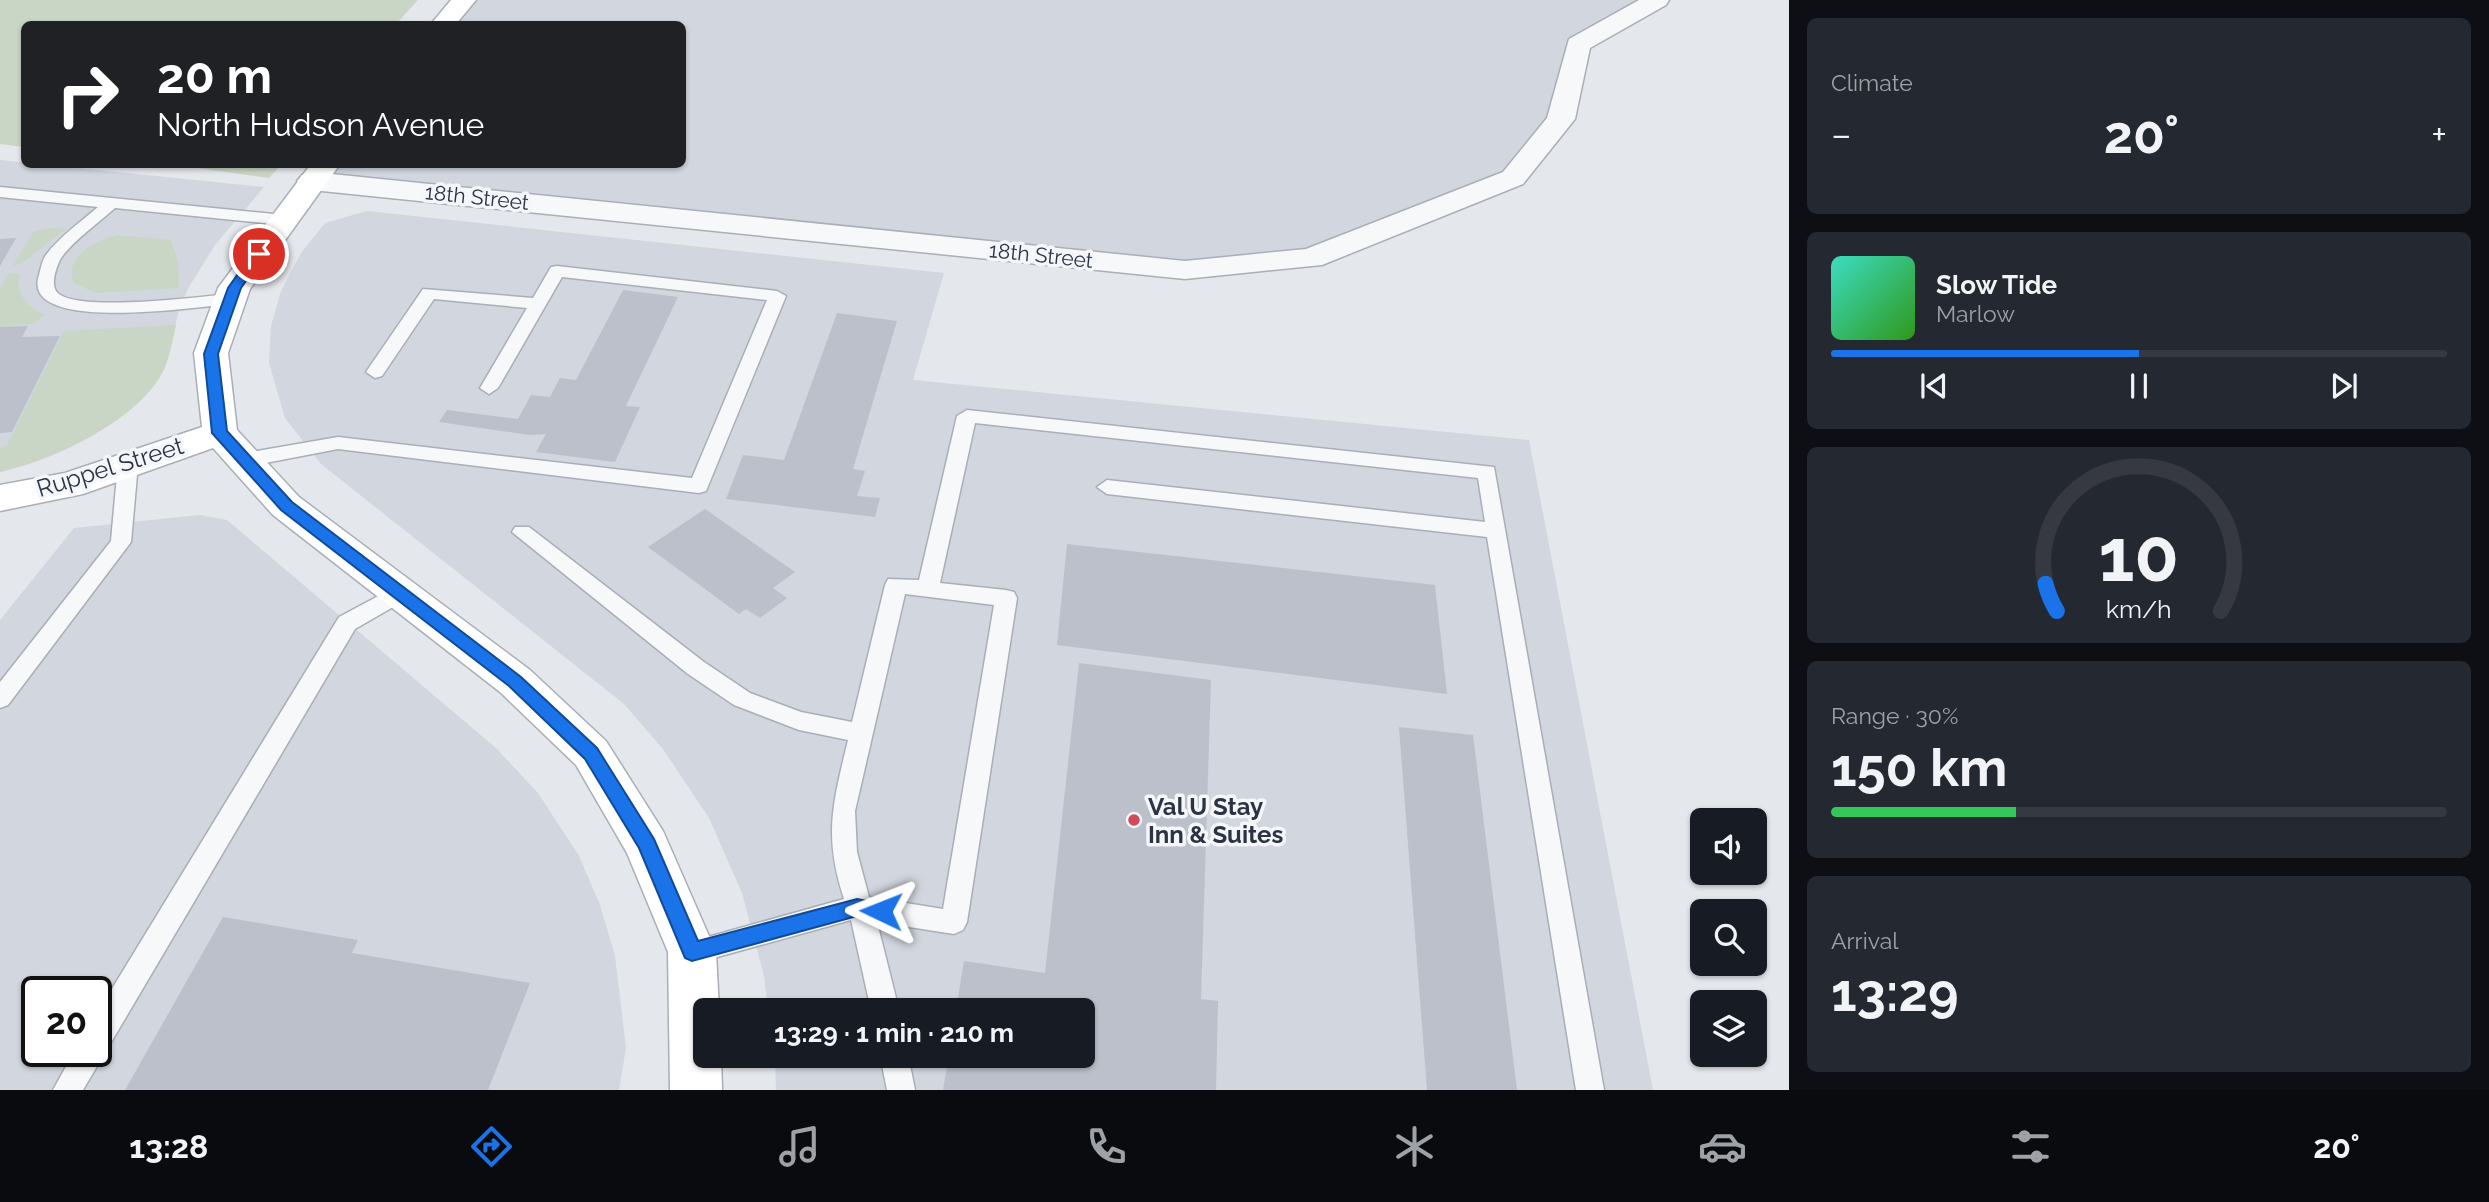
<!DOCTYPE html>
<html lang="en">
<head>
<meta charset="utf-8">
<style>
  :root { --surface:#171b24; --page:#242831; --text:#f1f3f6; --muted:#9ea1a6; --line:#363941; --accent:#1a73e8 }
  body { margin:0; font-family:Raleway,sans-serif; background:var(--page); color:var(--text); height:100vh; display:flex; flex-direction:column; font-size:26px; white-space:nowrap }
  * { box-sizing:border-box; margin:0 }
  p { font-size:23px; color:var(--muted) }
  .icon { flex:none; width:38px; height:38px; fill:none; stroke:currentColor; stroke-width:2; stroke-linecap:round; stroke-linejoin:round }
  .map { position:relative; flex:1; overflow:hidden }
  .side { display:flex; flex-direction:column; gap:18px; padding:18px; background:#0d0f14; width:700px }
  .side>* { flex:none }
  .banner { position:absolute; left:21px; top:21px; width:665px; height:147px; border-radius:10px; box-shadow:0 2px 5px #0004; background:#202124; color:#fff; overflow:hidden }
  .tools { position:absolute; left:1690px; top:808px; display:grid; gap:14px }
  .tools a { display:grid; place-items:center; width:77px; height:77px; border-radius:10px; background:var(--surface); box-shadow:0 2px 5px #0004; font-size:35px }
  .speed { position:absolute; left:21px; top:976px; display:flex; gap:14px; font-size:35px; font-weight:700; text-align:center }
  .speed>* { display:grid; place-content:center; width:91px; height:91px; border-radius:50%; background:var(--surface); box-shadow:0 2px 5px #0004; line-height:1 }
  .speed .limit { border:4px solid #111; border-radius:10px; background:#fff; color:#111 }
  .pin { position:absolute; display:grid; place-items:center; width:60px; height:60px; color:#fff; margin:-30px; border:4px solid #fff; border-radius:50%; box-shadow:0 2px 7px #0007 }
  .me { position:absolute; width:77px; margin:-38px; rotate:272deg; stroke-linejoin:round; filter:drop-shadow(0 0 5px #0008) }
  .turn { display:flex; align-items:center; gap:24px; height:147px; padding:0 21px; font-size:32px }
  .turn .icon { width:91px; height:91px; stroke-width:2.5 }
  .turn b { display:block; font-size:49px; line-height:60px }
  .big { font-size:52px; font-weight:700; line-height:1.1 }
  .side .tile { flex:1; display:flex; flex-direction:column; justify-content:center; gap:10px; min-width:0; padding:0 24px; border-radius:10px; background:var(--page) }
  .side .dial { align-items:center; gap:0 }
  .dial svg { height:182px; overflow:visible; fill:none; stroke:var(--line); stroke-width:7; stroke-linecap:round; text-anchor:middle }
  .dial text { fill:var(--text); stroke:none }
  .song { display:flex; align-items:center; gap:21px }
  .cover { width:84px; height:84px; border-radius:10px; background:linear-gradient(135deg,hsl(170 70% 55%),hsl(110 70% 35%)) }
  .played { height:7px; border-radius:4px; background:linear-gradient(90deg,var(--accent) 50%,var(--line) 50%) }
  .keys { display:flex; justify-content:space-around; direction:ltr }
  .heat { display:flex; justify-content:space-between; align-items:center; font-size:38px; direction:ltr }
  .charge { height:10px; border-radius:5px; background:linear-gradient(90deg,#34c759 30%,var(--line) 0) }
  .trip { position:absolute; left:693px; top:998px; width:402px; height:70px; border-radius:10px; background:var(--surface); box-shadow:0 2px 5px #0004; font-weight:700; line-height:70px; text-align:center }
  .dock { display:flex; height:112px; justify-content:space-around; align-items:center; background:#090b0e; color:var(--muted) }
  .dock .icon { width:49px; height:49px }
  .dock .on { color:var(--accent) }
  .dock b { font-size:32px; color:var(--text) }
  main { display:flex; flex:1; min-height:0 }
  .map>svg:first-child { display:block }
</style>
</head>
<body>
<main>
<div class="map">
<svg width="1789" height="1090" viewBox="0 0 1789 1090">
  <rect width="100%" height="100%" fill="#e4e7ec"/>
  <!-- built -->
  <g fill="#d2d6de" fill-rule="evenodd">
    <polygon points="464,0 1657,0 1578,44 1561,119 1513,178 1311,258 1185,270 312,181 326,164 682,164 682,24 443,24"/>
    <polygon points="0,160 264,187 215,245 189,287 180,306 165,368 150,390 128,411 92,435 51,456 0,472"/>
    <polygon points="367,211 944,273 913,380 1529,440 1653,1090 776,1090 775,1055 1083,1055 1083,1010 768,1010 764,976 742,893 709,818 663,749 624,704 321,464 285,418 269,363 271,326 281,291 301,253 325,223"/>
    <path d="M200,515l27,5 269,228 42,45 41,63 21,49 15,51 11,92 -7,42h-619v-470l74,-92zM37,992h59v60h-59z"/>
  </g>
  <!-- green -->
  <g fill="#c9d6c5">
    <polygon points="0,0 418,0 396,24 24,24 24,147 0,144"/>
    <polygon points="176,165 281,164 281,165 269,178"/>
    <path d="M53,228l14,1c-18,10 -37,33 -54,37l20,-34z"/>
    <path d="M117,235l54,5 7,21 1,27 -83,5 -22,-10c-11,-27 22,-42 43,-48z"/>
    <path d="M9,273l11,1c-5,20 7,33 25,41l-13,9 -32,2v-38z"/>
    <path d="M176,325c-3,14 -6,29 -11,42 -22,52 -113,94 -165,105v-24l7,-3 57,-114z"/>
  </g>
  <!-- building -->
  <g fill="#bbc0ca">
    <polygon points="16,238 0,266 0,239"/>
    <polygon points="623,290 678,297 626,406 640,407 615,462 536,452 546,434 530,435 439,422 447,410 518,419 531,395 550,397 560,378 576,380"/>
    <polygon points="837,313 897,321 853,469 865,471 857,496 880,498 875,517 726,499 743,455 784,460"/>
    <polygon points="28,326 22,337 60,336 12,432 0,433 0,327"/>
    <polygon points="705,509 795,572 773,588 787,598 760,618 746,609 739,614 648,547"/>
    <polygon points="1067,544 1435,585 1447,694 1057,645"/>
    <polygon points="1079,663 1211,680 1201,999 1218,1001 1216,1090 943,1090 949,1055 1083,1055 1083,1010 956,1010 964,961 1045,973"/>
    <polygon points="1399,727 1473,735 1517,1090 1427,1090"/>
    <polygon points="223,917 358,940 352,953 530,983 488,1090 125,1090"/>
  </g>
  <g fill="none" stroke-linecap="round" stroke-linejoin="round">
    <!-- lane casing -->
    <g stroke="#a9aeb7" stroke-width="3">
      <g id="lane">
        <path d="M0,187l284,28 8,5 -8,5 -169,-17c-14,13 -46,36 -55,52 -4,8 -9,23 -4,31 15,23 147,5 175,3l9,5 -9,5c-30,2 -212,31 -192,-29 2,-7 3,-15 7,-20 13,-18 36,-34 52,-48l-98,-10z"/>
        <polygon points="557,266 777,291 786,296 706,491 699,493 338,449 245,467 235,460 245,453 338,437 692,478 767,300 562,277 498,388 489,394 480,388 527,308 434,299 382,376 375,378 366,372 423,289 533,298 551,267"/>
        <path d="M967,410l527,57 110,623h-28l-89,-553 -380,-43 -10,-7 10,-7 378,42 -7,-44 -503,-55 -35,160 66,7 8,2 3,6 -50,324 -4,8 -9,4 -77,-12 22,88h-28l-20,-90 -159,44 -9,-4 -4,-8 4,-8 161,-45c-21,-64 -11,-96 4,-159l-49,-10 -65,-25 -46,-31 -176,-142 3,-5h14l175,135 46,31 51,19 51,10 33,-137 3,-6 31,1 38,-164zM905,594l89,11 -51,304 -74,-12 -12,-45 -2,-41z"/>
        <polygon points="128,457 138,464 131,542 8,705 0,708 0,682 111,541 118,464"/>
        <polygon points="399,585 407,587 410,593 407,599 355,629 83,1090 53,1090 74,1052 96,1052 96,1015 339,617"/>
        <polygon points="880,1055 908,1055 915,1090 887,1090"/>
      </g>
    </g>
    <!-- street casing -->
    <g stroke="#a9aeb7" stroke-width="3">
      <polygon id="street" points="1639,0 1669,0 1666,5 1590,48 1575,119 1523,184 1322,265 1185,279 312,190 302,187 297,181 302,175 312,172 1185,261 1306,249 1503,172 1547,118 1569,39"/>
    </g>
    <!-- secondary casing -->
    <g stroke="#a9aeb7" stroke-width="3">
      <g id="secondary">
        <polygon points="451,0 476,0 456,24 431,24"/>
        <polygon points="311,164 340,164 250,289 228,353 237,430 299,497 530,670 606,741 663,831 716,952 719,1010 705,1010 705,1055 721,1055 722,1090 670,1090 668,952 627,853 576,765 500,692 273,515 213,448 83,494 0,511 0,485 65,473 202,427 194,353 218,288"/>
      </g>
    </g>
    <!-- lane -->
    <use href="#lane" fill="#f7f8fa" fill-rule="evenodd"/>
    <!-- street -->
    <use href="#street" fill="#f7f8fa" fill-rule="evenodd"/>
    <!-- secondary -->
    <use href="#secondary" fill="#fff" fill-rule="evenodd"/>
  </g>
  <!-- route -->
  <polygon fill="#1a73e8" stroke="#114b97" stroke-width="2" points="254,251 265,254 241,288 218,354 227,431 292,502 521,677 597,748 654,839 698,941 857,899 888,905 891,911 888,917 881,920 857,916 692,961 685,958 639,848 585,759 509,686 281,510 212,433 204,354 228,288"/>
  <!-- markers -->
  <circle fill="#d1495b" stroke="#f4f6f9" stroke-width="2.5" cx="1134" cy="820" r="7"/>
  <g text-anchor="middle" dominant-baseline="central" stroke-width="7" stroke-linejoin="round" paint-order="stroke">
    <!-- far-street labels -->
    <g font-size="21" fill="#2b3445" stroke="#f4f6f9">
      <text transform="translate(477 197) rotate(6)">18th Street</text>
      <text transform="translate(1041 255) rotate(6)">18th Street</text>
    </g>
    <!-- street labels -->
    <g font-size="24" fill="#2b3445" stroke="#f4f6f9">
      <text transform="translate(110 467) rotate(-17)">Ruppel Street</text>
    </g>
    <!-- poi labels -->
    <g font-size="24" font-weight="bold" fill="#2b3445" stroke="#f4f6f9" text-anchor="start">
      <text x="1148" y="806">Val U Stay<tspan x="1148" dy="28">Inn &amp; Suites</tspan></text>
    </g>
  </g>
</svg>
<div class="tools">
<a><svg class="icon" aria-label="sound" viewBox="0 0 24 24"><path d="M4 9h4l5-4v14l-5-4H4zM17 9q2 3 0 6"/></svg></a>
<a><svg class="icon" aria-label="search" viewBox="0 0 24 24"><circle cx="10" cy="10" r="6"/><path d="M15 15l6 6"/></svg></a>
<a><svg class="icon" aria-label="layers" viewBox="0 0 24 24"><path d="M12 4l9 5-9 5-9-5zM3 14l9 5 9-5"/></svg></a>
</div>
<div class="speed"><div class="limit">20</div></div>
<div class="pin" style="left:259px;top:254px;background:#d93025"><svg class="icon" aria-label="arrive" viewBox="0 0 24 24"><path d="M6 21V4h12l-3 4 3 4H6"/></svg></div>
<svg class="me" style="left:881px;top:911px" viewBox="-20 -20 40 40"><path d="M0-17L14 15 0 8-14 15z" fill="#1a73e8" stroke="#fff" stroke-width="4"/></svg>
<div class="trip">13:29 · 1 min · 210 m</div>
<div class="banner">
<div class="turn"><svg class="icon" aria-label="right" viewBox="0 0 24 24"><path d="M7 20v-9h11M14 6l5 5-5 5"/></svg><div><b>20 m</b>North Hudson Avenue</div></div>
</div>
</div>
<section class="side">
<div class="tile"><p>Climate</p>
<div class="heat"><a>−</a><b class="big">20°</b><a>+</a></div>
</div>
<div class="tile">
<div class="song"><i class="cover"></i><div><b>Slow Tide</b><p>Marlow</p></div></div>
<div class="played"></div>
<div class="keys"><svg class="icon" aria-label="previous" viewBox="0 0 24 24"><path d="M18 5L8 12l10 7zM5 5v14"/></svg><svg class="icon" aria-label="pause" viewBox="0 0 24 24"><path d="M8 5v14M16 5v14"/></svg><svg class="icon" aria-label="next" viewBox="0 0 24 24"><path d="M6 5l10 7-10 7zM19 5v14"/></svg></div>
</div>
<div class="tile dial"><svg viewBox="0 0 100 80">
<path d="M14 69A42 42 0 1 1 86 69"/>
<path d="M14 69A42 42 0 0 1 9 57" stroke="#1a73e8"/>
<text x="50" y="56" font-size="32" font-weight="700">10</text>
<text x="50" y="72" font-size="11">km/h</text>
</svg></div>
<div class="tile"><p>Range · 30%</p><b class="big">150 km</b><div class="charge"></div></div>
<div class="tile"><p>Arrival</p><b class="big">13:29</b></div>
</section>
</main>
<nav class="dock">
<b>13:28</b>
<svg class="icon on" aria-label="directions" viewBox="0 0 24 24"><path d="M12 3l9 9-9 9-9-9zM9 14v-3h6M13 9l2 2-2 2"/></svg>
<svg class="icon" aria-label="music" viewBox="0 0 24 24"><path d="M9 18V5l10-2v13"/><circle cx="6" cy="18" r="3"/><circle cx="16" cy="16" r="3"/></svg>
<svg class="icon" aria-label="phone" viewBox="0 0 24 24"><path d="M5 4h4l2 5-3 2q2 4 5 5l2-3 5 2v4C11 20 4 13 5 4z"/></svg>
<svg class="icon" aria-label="climate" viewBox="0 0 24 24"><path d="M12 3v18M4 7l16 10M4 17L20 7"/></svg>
<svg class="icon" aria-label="car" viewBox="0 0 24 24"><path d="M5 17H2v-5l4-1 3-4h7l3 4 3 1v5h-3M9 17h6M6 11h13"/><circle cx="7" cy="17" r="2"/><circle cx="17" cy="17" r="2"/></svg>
<svg class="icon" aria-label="filters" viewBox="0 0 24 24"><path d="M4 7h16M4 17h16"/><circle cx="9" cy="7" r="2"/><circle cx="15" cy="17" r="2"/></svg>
<b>20°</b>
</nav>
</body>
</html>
